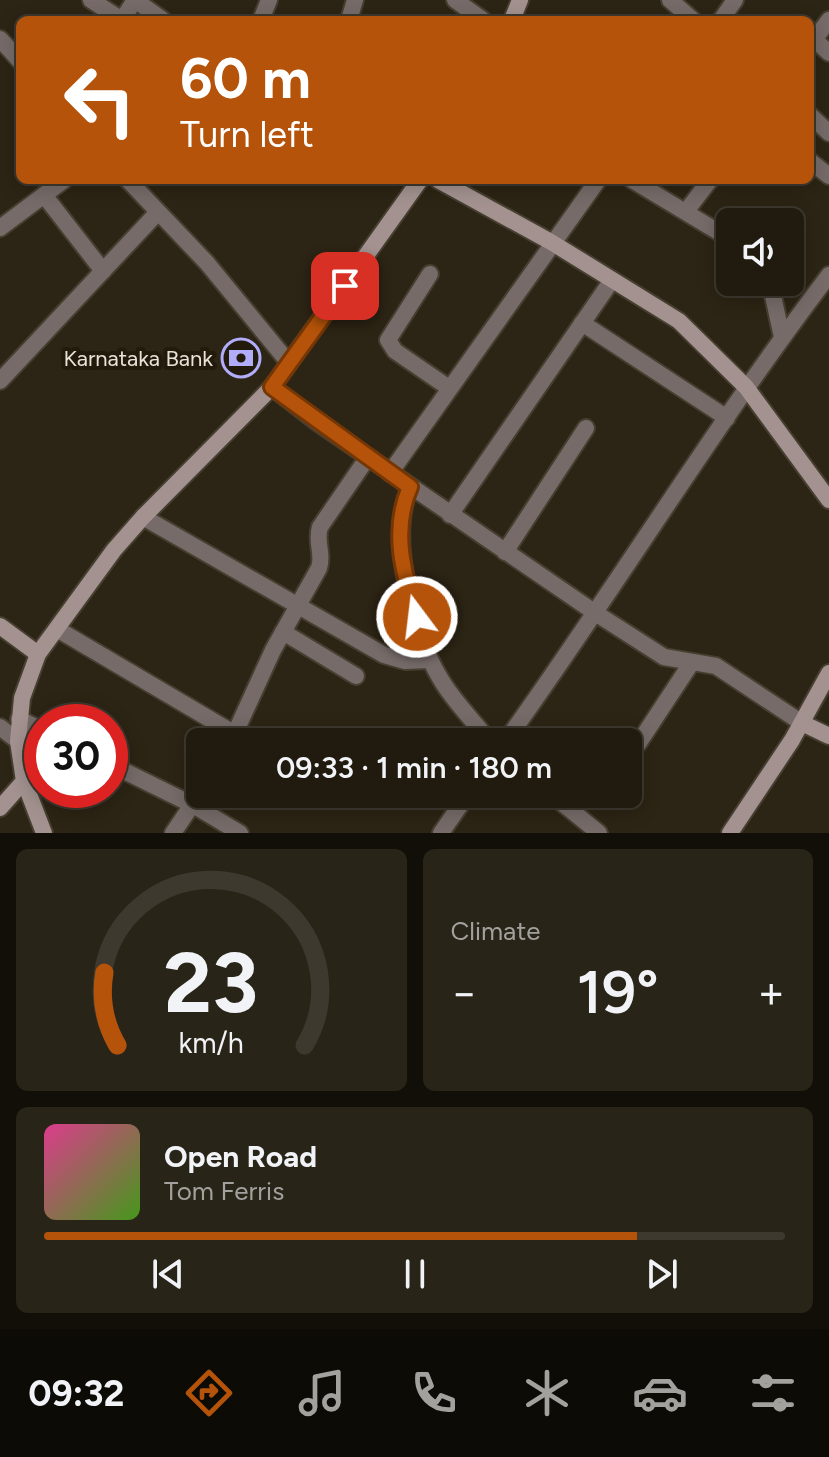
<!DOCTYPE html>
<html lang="en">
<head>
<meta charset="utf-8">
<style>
  :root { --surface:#211b0f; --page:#292418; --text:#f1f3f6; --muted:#a2a19e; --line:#3e392f; --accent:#b45309 }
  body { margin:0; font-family:Figtree,sans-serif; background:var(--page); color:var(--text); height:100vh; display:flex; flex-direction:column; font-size:30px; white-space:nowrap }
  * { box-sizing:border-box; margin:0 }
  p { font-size:26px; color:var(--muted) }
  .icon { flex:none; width:44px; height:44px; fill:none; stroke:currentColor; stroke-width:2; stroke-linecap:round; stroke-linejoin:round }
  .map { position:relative; height:833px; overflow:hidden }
  .details { display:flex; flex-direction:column; gap:16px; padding:16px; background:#120f08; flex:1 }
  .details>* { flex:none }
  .hud { position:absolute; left:16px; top:16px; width:798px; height:168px; border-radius:12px; box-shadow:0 4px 20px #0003,0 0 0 2px var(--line); background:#b45309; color:#fff; overflow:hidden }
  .fabs { position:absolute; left:716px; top:208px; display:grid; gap:16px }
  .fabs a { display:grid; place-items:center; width:88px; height:88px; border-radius:12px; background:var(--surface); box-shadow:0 4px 20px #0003,0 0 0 2px var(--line); font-size:40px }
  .speed { position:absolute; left:24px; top:704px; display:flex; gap:16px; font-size:40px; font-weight:700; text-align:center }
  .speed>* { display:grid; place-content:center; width:104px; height:104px; border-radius:50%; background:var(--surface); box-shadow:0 4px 20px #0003,0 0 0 2px var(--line); line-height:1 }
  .speed .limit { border:12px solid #d22; background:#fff; color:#111 }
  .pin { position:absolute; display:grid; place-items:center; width:68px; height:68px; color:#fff; margin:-34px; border-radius:16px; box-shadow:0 4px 12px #0006 }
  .me { position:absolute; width:88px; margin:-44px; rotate:345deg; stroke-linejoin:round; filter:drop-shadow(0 0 6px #0008) }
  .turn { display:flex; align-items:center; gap:28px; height:168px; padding:0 32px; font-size:36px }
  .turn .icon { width:104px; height:104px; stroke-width:2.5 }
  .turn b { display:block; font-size:56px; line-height:68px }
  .big { font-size:60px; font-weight:600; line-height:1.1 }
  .details .widget { flex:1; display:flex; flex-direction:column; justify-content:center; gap:12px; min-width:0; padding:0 28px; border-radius:12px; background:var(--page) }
  .details .dial { align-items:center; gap:0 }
  .dial svg { height:208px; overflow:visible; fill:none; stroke:var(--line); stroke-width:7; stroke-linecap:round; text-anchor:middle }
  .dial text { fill:var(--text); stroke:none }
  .song { display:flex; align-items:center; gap:24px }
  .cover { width:96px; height:96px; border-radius:12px; background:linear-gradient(135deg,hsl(330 70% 55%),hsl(100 70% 35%)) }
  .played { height:8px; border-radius:4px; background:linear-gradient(90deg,var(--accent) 80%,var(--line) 80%) }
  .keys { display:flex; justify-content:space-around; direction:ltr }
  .heat { display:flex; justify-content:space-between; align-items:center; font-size:44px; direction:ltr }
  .details .tiles { flex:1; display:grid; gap:16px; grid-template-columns:1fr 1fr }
  .widget:last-child { grid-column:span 2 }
  .trip { position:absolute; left:186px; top:728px; width:456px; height:80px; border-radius:12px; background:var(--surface); box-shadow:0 4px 20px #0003,0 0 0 2px var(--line); font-weight:600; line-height:80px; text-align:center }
  .menu { display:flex; height:128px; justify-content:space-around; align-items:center; background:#0d0b06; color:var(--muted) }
  .menu .icon { width:56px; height:56px }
  .menu .active { color:var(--accent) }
  .menu b { font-size:36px; color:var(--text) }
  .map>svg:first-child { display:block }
</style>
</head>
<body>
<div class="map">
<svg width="829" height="833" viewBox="0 0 829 833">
  <rect width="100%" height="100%" fill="#2c2414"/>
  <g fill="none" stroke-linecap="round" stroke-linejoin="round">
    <!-- street casing -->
    <g stroke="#463f30" stroke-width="20">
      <g id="street">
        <polyline points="91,0 122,20 135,0"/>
        <polyline points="135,0 163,20"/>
        <polyline points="455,0 483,20"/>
        <polyline points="670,0 693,20"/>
        <polyline points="261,20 269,0"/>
        <polyline points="349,20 355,0"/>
        <polyline points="721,20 735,0"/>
        <polyline points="0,39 20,61"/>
        <polyline points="814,39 829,53"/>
        <polyline points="810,45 829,20"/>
        <polyline points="810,115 829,133"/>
        <polyline points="810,161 829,176"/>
        <polyline points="128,180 207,263 289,363"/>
        <polyline points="632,180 730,239"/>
        <polyline points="44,195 103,271"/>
        <polyline points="687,210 710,180"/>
        <polyline points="0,228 64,180"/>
        <polyline points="430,274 388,340 395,351 449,388"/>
        <polyline points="770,282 782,337"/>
        <polyline points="582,323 727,418"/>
        <polyline points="0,381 158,212"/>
        <polyline points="272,387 317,422 597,614 664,657 716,666 802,723"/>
        <polyline points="390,473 598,180"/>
        <path d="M410,487c-22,49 2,145 30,191 13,23 34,43 50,64"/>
        <polyline points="450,515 612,280"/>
        <polyline points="143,517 384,655 405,661 430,660"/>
        <polyline points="505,552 586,428"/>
        <polyline points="57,629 235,734"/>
        <polyline points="283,632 356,676"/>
        <polyline points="19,719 42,730"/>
        <polyline points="0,727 18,741"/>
        <path d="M231,742l42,-92 46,-82c5,-14 -4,-26 1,-41l48,-70"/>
        <path d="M505,742c111,-154 209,-316 324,-467"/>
        <polyline points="638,744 692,662"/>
        <polyline points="110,764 193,805 240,833"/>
        <polyline points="551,794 599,833"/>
        <polyline points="173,833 200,793"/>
        <polyline points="441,833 468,794"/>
      </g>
    </g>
    <!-- secondary casing -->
    <g stroke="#463f30" stroke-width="20">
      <g id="secondary">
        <polyline points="512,20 520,0"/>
        <polyline points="438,180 551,242 679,321 746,387 829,500"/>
        <polyline points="0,626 38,654"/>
        <polyline points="802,723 829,736"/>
        <polyline points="0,808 24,781"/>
        <polyline points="44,833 24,781 18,741 22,698 38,654 114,550 143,517 272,387 420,180"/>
        <polyline points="730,833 792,740 829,673"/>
      </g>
    </g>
    <!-- street -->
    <use href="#street" stroke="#766b69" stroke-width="16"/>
    <!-- secondary -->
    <use href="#secondary" stroke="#a39290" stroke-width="16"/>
  </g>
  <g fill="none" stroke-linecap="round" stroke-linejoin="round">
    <!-- route casing -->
    <g stroke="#753606" stroke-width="20">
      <path id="route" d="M345,286l-73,101 138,100c-19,43 -7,86 7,130"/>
    </g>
    <!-- route -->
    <use href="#route" stroke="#b45309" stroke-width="14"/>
  </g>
  <!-- icons -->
  <defs>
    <g id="bank-ring" transform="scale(2)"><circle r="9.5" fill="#221a0a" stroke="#b1adfa" stroke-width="1.5"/><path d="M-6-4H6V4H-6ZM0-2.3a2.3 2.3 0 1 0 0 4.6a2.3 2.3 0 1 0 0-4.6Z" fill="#b1adfa"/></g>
  </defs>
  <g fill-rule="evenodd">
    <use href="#bank-ring" x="241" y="358"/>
  </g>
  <g text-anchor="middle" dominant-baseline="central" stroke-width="8" stroke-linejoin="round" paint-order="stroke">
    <!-- poi labels -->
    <g font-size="22" fill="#e8e3d9" stroke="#221a0a" text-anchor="end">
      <text x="213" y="358">Karnataka Bank</text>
    </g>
  </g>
</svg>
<div class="fabs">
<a><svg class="icon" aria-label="sound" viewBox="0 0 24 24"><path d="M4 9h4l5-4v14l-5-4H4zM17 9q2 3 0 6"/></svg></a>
</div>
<div class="speed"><div class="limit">30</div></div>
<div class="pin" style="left:345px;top:286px;background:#d93025"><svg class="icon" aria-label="arrive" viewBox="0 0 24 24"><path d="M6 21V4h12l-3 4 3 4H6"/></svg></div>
<svg class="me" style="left:417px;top:617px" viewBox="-20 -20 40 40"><circle r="17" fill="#b45309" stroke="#fff" stroke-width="3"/><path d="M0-11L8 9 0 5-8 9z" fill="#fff"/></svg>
<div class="trip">09:33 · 1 min · 180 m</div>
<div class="hud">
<div class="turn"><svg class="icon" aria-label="left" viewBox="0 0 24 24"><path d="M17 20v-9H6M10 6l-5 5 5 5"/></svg><div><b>60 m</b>Turn left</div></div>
</div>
</div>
<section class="details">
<div class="tiles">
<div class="widget dial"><svg viewBox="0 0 100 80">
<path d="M14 69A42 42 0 1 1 86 69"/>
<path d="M14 69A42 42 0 0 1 9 41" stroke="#b45309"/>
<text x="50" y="56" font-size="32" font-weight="700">23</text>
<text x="50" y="72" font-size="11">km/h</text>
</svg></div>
<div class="widget"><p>Climate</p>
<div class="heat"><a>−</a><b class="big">19°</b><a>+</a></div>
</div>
<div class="widget">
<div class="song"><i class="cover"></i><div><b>Open Road</b><p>Tom Ferris</p></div></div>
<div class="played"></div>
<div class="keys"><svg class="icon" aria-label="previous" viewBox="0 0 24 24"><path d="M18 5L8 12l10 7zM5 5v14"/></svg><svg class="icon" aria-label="pause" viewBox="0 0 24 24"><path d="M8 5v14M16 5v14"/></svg><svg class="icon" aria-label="next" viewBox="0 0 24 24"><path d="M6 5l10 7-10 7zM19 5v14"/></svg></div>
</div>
</div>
</section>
<nav class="menu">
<b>09:32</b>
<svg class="icon active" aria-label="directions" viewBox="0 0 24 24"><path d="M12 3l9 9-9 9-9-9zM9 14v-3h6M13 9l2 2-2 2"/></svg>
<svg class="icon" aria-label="music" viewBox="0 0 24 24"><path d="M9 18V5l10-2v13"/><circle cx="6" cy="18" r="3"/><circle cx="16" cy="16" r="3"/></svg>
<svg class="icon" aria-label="phone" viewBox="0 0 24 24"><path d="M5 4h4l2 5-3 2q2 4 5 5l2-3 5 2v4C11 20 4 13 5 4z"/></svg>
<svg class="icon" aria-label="climate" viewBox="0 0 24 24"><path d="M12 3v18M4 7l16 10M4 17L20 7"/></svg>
<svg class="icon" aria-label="car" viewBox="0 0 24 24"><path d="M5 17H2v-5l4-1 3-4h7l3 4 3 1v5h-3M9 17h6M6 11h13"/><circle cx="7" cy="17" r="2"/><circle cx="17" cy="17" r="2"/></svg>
<svg class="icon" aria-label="filters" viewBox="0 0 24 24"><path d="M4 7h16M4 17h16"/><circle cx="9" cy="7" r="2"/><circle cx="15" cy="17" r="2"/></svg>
</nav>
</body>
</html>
